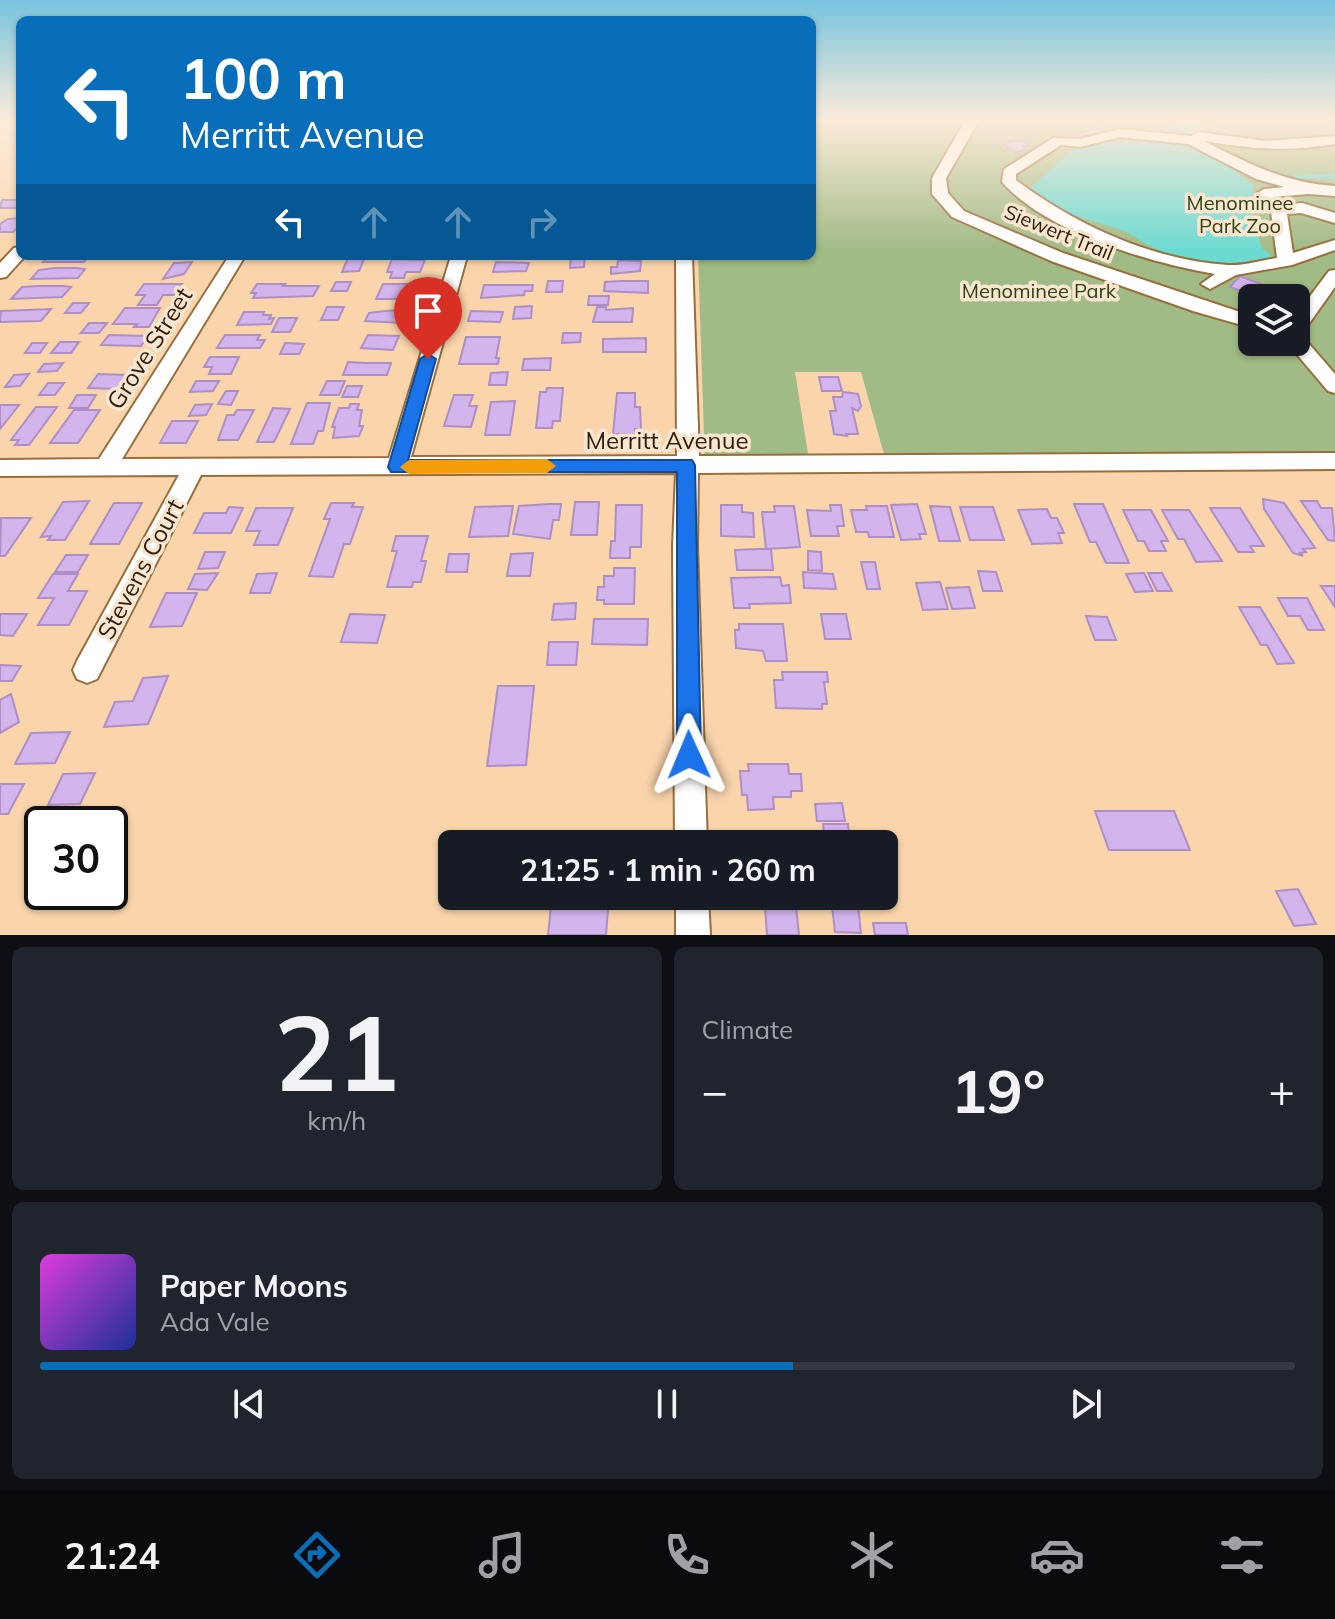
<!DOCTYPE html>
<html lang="en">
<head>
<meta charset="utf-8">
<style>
  :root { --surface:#171b24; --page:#20242c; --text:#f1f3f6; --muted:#9ea1a6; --line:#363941; --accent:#086eba }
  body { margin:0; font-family:Mulish,sans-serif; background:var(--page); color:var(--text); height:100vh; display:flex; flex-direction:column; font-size:30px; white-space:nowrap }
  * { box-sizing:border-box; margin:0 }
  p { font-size:26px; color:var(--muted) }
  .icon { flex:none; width:44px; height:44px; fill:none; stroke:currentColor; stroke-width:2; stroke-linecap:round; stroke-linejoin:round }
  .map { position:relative; height:935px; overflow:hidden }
  .sheet { display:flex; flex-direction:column; gap:12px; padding:12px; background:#0d0f14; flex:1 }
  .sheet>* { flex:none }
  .banner { position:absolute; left:16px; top:16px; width:800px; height:244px; border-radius:12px; box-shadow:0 2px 6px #0004; background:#086eba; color:#fff; overflow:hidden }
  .controls { position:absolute; left:1238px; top:284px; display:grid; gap:16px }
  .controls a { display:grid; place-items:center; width:72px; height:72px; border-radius:12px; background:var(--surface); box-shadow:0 2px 6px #0004; font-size:40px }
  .speed { position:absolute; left:24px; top:806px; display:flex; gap:16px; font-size:40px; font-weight:700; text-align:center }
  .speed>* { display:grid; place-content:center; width:104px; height:104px; border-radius:50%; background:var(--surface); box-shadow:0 2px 6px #0004; line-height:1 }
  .speed .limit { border:4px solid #111; border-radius:12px; background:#fff; color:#111 }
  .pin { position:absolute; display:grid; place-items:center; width:68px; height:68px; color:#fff; margin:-82px -34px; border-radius:50% 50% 50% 0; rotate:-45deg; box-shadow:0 0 8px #0007 }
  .pin .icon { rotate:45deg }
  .me { position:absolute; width:88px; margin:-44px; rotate:359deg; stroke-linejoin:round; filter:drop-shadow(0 0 6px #0008) }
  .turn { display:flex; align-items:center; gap:28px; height:168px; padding:0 32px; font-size:36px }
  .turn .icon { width:104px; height:104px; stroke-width:2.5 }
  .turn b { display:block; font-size:56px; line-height:68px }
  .lanes { display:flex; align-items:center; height:76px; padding:0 32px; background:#0003; justify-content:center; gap:40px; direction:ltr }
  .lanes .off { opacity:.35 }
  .big { font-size:60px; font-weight:700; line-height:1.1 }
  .sheet .card { flex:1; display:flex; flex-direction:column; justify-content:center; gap:12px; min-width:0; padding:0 28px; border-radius:12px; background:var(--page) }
  .sheet .dial { align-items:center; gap:0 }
  .dial b { font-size:104px; line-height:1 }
  .song { display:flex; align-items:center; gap:24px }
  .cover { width:96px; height:96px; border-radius:12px; background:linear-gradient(135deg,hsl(300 70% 55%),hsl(230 70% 35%)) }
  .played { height:8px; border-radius:4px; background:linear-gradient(90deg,var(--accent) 60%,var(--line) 60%) }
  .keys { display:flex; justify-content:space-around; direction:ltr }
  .heat { display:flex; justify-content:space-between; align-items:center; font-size:44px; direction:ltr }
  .sheet .tiles { flex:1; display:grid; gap:12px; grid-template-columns:1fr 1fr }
  .card:last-child { grid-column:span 2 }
  .trip { position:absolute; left:438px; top:830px; width:460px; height:80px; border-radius:12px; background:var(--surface); box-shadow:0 2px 6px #0004; font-weight:700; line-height:80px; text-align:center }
  .menu { display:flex; height:128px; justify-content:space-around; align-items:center; background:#090b0e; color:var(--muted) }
  .menu .icon { width:56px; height:56px }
  .menu .active { color:var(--accent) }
  .menu b { font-size:36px; color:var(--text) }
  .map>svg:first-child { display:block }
</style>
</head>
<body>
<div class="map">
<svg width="1335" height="935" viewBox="0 0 1335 935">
  <rect width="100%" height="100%" fill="#fad5ac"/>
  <!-- green -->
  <path fill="#a1bb86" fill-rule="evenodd" d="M812,119h523v333l-448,13 -26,-93h-66l15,94 -105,-1 -7,-209h114zM1252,298h44v44h-44z"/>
  <!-- water -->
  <path fill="#6ddad2" d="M1169,119h49l-16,10 -5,12 57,45 -2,18 6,32 4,12 10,8 -3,4c-38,9 -80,5 -115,-12 -11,-5 -21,-14 -33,-18 -38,-13 -55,-13 -90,-38l-1,-4 42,-37 31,-9h58l12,-18z"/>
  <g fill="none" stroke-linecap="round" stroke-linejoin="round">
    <!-- stream -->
    <polyline stroke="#6ddad2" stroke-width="4" points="1283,177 1335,176"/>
  </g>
  <!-- building -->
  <g fill="#d3b4ed" stroke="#ad8fc5" stroke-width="2">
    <polygon points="1097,128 1108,135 1074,141 1066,137"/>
    <polygon points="1012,141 1024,141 1029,146 1023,146 1025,149 1017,153 1003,144"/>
    <polygon points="2,200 20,200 20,208 0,208"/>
    <polygon points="20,218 20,225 13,232 0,232 0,224 8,219"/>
    <polygon points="49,256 89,256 84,262 43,262"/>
    <polygon points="365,257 359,271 342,272 348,258"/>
    <polygon points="571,257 585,257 584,267 570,268"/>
    <polygon points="392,259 425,260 420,272 406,272 404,278 390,278 392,272 387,272"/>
    <polygon points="618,260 641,261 640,271 611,274 611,267 617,267"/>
    <polygon points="192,262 184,274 163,279 174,263"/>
    <polygon points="496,262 529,263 526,271 493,272"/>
    <polygon points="55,268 77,268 85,269 78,278 31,279 39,270"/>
    <polygon points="1240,276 1261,284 1279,294 1276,298 1263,298 1230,287"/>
    <polygon points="548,281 563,281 562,292 546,292"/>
    <polygon points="620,281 648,281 648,293 604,291 605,282"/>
    <polygon points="336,282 351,282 347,291 331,291"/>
    <polygon points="144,284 182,284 174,295 163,295 157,305 138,305 145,295 136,295"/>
    <polygon points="257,284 285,284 283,286 319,286 313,296 253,298 256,293 251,293"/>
    <polygon points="383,284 418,284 409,299 376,299"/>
    <polygon points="484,285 533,285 532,291 525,291 524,295 481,298"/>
    <polygon points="39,286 64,286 71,287 62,297 11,299 22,287"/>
    <polygon points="589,296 609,296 608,305 588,305"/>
    <polygon points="73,303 89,303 81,313 65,313"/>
    <polygon points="532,306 531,318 513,319 515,307"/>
    <polygon points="327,307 344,307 338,320 321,320"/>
    <polygon points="597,307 606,307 606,310 633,308 632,322 593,322"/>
    <polygon points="125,308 160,308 149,327 134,327 137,324 113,324"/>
    <polygon points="51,309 41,321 0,322 1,311"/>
    <polygon points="385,311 401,310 407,312 404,323 365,321 369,313"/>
    <polygon points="471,311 503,312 500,322 468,321"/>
    <polygon points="244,312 264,312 263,315 271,315 269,319 274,318 271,324 237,325"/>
    <polygon points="279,318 297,318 290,332 272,332"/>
    <polygon points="89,323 107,323 99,333 81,333"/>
    <polygon points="563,333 581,333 580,342 562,343"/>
    <polygon points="109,335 148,336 141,346 101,345"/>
    <polygon points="225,335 260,335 257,340 265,340 260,348 217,348"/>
    <polygon points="368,335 399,336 393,350 361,348"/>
    <polygon points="466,337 500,337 496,358 499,358 498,364 459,364"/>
    <polygon points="646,338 646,352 603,352 603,339"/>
    <polygon points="60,342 79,342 71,353 51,353"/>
    <polygon points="32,343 47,343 40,353 25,353"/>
    <polygon points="285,343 304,344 299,354 280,354"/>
    <polygon points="210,357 239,357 231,374 209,374 212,367 204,367"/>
    <polygon points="551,358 550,370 522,370 524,359"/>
    <polygon points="348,362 366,363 391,363 387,375 343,375"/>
    <polygon points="63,363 57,371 38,372 44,364"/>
    <polygon points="508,372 506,385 489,385 491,373"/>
    <polygon points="29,374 20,386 5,387 14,375"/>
    <polygon points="98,374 127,375 117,389 88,388"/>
    <polygon points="819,377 838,377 842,391 822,391"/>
    <polygon points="196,381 219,381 213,391 190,392"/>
    <polygon points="327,381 345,381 339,395 320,395"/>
    <polygon points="48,383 64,383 55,395 39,395"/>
    <polygon points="347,386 362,386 358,397 342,397"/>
    <polygon points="547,388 563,388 560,421 553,421 552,428 536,428 540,392 546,392"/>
    <polygon points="226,391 238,391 231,405 218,404"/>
    <polygon points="843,392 858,394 861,406 858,411 852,408 858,434 846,434 847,436 834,434 830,411 836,411 833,397 842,397"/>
    <polygon points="617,393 635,393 635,407 640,407 641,429 635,429 635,434 613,434"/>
    <polygon points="77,395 96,395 88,408 69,408"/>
    <polygon points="454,395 473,395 469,406 477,406 471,427 444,426"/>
    <polygon points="515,401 510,435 485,435 491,402"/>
    <polygon points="307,403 330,403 323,431 318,431 313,444 291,444"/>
    <polygon points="212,404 206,415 189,416 195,405"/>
    <polygon points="350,404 359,404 357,410 362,410 359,426 363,426 359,436 333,438 335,427 332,427 339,408 349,408"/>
    <polygon points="0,405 19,405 0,429"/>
    <polygon points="36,407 57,407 29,445 15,445 19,440 11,440"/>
    <polygon points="273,408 290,409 274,442 257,442"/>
    <polygon points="74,410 100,410 78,443 50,443"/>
    <polygon points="237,410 254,410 238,440 218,440 227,415 234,415"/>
    <polygon points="172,421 198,421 186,443 160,443"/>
    <polygon points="1263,499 1284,503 1315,548 1303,549 1306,552 1300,553 1303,556 1293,553 1264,509"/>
    <polygon points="89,501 65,540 48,540 51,536 41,537 63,502"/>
    <polygon points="1301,501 1317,501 1321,508 1332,508 1335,541 1328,540"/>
    <polygon points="575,502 599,502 597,535 571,535"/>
    <polygon points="114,503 142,503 119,544 90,544"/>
    <polygon points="331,503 354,503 352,507 363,507 350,544 344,544 333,577 309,576 330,519 324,519"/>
    <polygon points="549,504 561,504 559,520 553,520 550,539 513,534 519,506"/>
    <polygon points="917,504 926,534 919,534 921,539 901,540 891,505"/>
    <polygon points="1074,504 1103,504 1129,563 1106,563 1096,542 1090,542"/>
    <polygon points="616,505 642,505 641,547 630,547 630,558 610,558 611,541 615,541"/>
    <polygon points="721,505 742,505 742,512 753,513 754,537 721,536"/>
    <polygon points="830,505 841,505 844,526 837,526 839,536 811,536 807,510 831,511"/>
    <polygon points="513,506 508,536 469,537 475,507"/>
    <polygon points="774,506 794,506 800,547 766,549 762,512 775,512"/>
    <polygon points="866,506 887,506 894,537 869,537 868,532 856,532 851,510 867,510"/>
    <polygon points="930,506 950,507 960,541 939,541"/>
    <polygon points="229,507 243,508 231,533 194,533 204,513 226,513"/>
    <polygon points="960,507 993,507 1004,540 970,540"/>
    <polygon points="256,508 293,508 278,545 254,545 260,531 246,531"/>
    <polygon points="1210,508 1240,508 1264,546 1250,546 1254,552 1238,552"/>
    <polygon points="1047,509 1051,518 1057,518 1064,533 1058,533 1062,543 1032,544 1018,510"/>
    <polygon points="1123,510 1151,510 1168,541 1161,541 1166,551 1149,551 1144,541 1138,541"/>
    <polygon points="1162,510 1189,510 1222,561 1196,562 1184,539 1178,539"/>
    <polygon points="31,518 5,556 0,556 1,518"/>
    <polygon points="396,536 428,536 421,561 426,561 421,582 413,582 412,587 387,587 397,551 392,551"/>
    <polygon points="759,549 771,549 773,570 737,570 735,550"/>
    <polygon points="808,551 821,552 822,571 808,570"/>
    <polygon points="205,552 225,552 218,568 198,569"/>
    <polygon points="533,553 530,576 507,576 511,554"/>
    <polygon points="449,554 469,554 467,572 446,572"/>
    <polygon points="66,555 88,555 78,572 55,572"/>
    <polygon points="861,562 875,562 880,589 867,589"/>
    <polygon points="614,568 635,568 634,604 604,604 604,600 597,600 598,587 604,587 604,576 614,576"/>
    <polygon points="978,571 996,572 1002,591 983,591"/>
    <polygon points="803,572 833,574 836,589 804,588"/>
    <polygon points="218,573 207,590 188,589 195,574"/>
    <polygon points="277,573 270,593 250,593 257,574"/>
    <polygon points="1144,573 1153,591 1135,592 1126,574"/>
    <polygon points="1148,573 1162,573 1172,591 1157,591"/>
    <polygon points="53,574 78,574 68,591 87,591 69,625 38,625 54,598 38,598"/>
    <polygon points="780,577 782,586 789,585 791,603 749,604 750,608 734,608 731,578"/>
    <polygon points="940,582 948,609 923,610 916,583"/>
    <polygon points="1321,586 1335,586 1335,607"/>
    <polygon points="969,587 975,608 952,609 946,588"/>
    <polygon points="166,593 197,593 182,626 150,627"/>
    <polygon points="1278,598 1307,598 1324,630 1308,630 1300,616 1288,616"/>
    <polygon points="576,603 575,619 552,620 554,604"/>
    <polygon points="1239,607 1260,607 1294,663 1277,664 1267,645 1261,645"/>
    <polygon points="0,614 27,614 13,636 0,635"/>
    <polygon points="350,614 385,615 377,643 341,642"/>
    <polygon points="821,614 846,614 851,639 825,639"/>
    <polygon points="1086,616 1107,617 1116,640 1095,640"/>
    <polygon points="594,619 648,619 647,645 592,644"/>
    <polygon points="739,624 783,624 787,661 766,661 763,651 736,648 735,630 739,630"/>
    <polygon points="549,642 578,642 576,665 547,665"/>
    <polygon points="0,665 21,666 12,681 0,681"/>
    <polygon points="782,672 827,672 828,682 824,682 827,704 822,704 822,709 776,708 774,680 783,680"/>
    <polygon points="168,676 148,724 104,727 115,702 133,701 143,678"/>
    <polygon points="498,686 534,686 526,765 487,766"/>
    <polygon points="11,694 19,722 0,733 0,700"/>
    <polygon points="70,732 55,763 15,764 31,733"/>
    <polygon points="748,764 788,764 789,774 801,774 802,791 791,791 791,797 773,797 774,809 748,810 747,795 742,795 740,771 749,771"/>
    <polygon points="95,773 80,804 48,805 63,774"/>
    <polygon points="0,784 24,784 8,814 0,814"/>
    <polygon points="842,803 845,821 817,821 815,804"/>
    <polygon points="1095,811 1174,811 1190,850 1109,850"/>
    <polygon points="823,824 848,824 850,844 825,844"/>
    <polygon points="510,831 508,844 486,844 488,832"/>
    <polygon points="808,833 809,844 771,844 770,834"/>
    <polygon points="1298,889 1316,924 1294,926 1276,891"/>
    <polygon points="552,896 609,898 606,935 548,935"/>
    <polygon points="831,897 857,897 861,933 835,932"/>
    <polygon points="765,906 796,906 799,935 767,935"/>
    <polygon points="873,923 906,923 908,935 875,935"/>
  </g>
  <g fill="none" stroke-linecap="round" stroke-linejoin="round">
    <!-- minor casing -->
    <g stroke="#986e3c" stroke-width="4">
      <g id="minor">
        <polygon points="966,119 980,119 946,178 948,193 964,211 1063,253 1252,316 1252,328 1193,311 1051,261 952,217 932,194 932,178"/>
        <path d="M1120,129l71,7 7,-4 68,9 69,-5v8c-44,8 -87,5 -131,-3 43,22 82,42 131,45v10l-27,-2 -35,3 9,8 20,-2 33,10v10l-34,-10 -14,1 6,39 42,-13v10l-43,15 -56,10 -26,14 -9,-5 14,-10c-65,-11 -169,-42 -213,-92l2,-13 49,-31 27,1zM1120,137l68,7 68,35 28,8 -20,2 -8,5 8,13 7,5 6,46c-15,2 -33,8 -49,7 -76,-5 -152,-40 -212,-85v-6l45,-29 19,2z"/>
        <polygon points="20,247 20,256 25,256 6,277 0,278 0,263 14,248"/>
        <polygon points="229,256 245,256 122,459 389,458 451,256 467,256 411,457 677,456 676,256 692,256 699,456 1335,453 1335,469 698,473 697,546 707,844 675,844 673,546 676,473 201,475 97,679 87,683 77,679 73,670 77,661 179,475 0,476 0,460 99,459"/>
        <polygon points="1335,270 1335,287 1303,332 1296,334 1296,315 1329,271"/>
        <polygon points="1296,335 1303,337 1335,374 1335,393 1328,391 1289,345 1287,342 1296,342"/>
        <polygon points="676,896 708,896 710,935 676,935"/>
      </g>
    </g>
    <!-- minor -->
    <use href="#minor" fill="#fff" fill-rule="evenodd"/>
  </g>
  <!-- sky -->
  <linearGradient id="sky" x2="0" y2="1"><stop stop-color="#77c3df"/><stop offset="0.48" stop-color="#fdecda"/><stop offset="1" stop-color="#fdecda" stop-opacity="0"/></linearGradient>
  <rect width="1335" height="250" fill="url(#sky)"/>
  <!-- route -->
  <polygon fill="#1a73e8" stroke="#114b97" stroke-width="2" points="428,354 436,359 408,460 692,460 695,465 701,755 698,763 689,767 680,763 677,755 677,472 391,472 388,467 420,359"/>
  <!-- slow -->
  <polygon fill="#f59e0b" points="547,459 556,466 547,473 409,474 400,467 409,460"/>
  <g text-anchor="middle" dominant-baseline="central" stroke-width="7" stroke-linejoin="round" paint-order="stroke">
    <!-- far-park labels -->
    <g font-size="20" fill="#2d4210" stroke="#f9e6d1">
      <text x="1240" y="202">Menominee<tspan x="1240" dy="23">Park Zoo</tspan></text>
      <text x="1039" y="290">Menominee Park</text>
    </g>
    <!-- far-street labels -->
    <g font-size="20" fill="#2e1d08" stroke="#f9e6d1">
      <text transform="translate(1059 232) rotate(22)">Siewert Trail</text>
    </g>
    <!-- street labels -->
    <g font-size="24" fill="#2e1d08" stroke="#f9e6d1">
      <text transform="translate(149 348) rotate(-58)">Grove Street</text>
      <text x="667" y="440">Merritt Avenue</text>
      <text transform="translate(140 569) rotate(-62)">Stevens Court</text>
    </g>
  </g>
</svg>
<div class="controls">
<a><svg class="icon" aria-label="layers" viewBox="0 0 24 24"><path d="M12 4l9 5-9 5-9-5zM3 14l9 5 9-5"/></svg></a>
</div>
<div class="speed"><div class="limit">30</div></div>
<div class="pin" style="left:428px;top:359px;background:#d93025"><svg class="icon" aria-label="arrive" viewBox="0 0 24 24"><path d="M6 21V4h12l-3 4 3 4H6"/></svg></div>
<svg class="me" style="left:689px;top:755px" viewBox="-20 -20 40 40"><path d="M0-17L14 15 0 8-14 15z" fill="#1a73e8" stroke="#fff" stroke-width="4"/></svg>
<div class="trip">21:25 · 1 min · 260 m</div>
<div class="banner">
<div class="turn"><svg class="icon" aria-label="left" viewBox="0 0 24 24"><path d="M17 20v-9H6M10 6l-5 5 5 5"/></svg><div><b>100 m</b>Merritt Avenue</div></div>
<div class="lanes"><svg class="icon" aria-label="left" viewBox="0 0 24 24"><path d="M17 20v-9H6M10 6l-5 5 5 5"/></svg><svg class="icon off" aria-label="ahead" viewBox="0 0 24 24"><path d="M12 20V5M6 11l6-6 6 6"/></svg><svg class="icon off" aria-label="ahead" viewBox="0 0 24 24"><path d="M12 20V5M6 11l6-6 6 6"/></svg><svg class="icon off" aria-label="right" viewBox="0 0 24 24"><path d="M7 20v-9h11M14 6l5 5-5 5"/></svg></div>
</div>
</div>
<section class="sheet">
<div class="tiles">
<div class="card dial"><b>21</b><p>km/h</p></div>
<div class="card"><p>Climate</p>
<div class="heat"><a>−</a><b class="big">19°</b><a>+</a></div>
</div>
<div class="card">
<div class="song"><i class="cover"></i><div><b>Paper Moons</b><p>Ada Vale</p></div></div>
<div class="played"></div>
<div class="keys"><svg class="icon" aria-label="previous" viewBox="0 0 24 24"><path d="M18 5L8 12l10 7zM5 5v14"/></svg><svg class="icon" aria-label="pause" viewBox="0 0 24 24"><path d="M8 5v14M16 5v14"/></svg><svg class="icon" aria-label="next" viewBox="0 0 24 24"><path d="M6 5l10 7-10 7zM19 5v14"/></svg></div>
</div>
</div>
</section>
<nav class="menu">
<b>21:24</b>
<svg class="icon active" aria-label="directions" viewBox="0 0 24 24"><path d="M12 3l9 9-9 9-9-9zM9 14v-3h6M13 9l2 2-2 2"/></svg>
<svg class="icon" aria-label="music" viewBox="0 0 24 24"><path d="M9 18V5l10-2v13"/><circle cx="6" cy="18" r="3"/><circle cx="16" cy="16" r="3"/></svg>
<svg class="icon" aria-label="phone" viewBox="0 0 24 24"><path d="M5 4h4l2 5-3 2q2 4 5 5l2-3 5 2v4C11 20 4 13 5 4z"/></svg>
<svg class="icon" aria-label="climate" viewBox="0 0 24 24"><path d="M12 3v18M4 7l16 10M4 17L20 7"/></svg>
<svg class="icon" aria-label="car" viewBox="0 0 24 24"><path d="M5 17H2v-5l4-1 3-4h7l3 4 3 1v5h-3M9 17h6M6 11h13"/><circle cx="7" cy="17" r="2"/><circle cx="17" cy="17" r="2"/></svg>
<svg class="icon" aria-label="filters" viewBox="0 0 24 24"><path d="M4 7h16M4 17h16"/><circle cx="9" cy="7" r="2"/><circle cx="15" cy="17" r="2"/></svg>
</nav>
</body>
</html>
